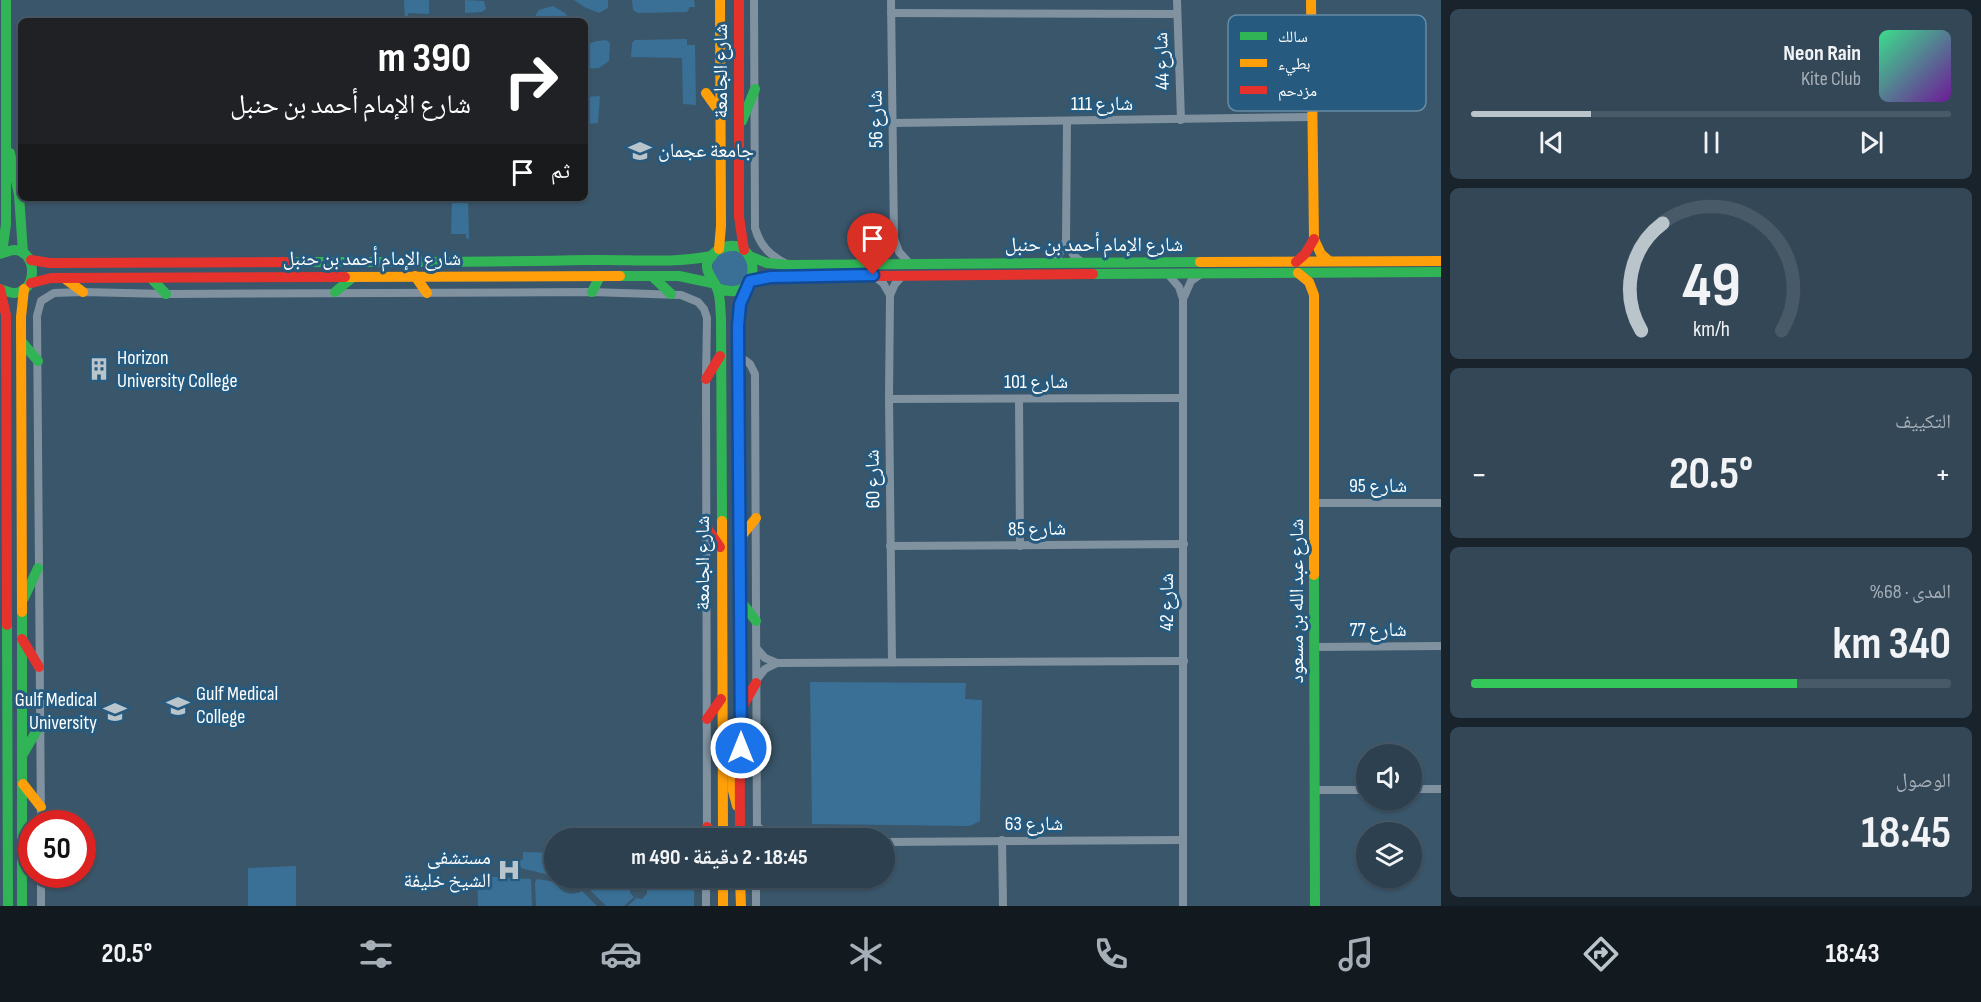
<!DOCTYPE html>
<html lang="ar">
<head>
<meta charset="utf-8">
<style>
  :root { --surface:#2c4050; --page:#344757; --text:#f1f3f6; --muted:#a6afb7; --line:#485967; --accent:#bac4cb }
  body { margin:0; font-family:"Sofia Sans Condensed","Noto Naskh Arabic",sans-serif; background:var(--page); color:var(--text); direction:rtl; height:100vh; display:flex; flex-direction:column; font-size:22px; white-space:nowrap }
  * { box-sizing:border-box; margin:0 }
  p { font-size:20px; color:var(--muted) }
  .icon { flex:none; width:33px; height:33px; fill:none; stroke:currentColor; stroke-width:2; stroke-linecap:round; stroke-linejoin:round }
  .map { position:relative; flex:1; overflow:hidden; direction:ltr }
  .side { display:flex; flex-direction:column; gap:9px; padding:9px; background:#18232c; width:540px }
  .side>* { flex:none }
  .banner { position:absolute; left:18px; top:18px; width:570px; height:183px; border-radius:9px; box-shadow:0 2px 4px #0004,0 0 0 2px var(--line); direction:rtl; background:#202124; color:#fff; overflow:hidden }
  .controls { position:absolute; left:1356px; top:744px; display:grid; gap:12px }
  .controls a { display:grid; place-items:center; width:66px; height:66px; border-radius:50%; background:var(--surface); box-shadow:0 2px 4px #0004,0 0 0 2px var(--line); font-size:30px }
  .speed { position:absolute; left:18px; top:810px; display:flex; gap:12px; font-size:30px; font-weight:700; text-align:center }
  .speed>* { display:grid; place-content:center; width:78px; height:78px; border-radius:50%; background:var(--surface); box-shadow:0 2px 4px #0004,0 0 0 2px var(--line); line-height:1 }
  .speed .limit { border:9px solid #d22; background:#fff; color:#111 }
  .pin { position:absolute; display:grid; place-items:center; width:51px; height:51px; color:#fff; margin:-62px -26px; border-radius:50% 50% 50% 0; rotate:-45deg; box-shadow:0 0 6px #0007 }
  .pin .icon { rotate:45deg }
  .me { position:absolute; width:66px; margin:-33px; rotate:0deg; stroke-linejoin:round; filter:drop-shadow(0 0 4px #0008) }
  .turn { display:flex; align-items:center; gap:21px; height:126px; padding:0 18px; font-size:27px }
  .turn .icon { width:78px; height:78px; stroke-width:2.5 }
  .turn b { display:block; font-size:42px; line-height:51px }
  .then { display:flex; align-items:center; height:57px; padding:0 18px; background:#0003; gap:12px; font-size:22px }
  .big { font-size:45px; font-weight:700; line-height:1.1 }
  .side .widget { flex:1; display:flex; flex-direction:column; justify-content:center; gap:9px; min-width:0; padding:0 21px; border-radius:9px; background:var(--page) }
  .side .dial { align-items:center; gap:0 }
  .dial svg { height:156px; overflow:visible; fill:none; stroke:var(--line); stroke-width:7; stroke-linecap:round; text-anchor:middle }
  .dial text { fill:var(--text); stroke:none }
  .song { display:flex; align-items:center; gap:18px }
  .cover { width:72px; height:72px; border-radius:9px; background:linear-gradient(135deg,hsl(150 70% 55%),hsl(280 70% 35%)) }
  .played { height:6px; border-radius:3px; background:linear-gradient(90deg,var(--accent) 25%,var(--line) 25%) }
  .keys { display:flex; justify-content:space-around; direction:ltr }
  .heat { display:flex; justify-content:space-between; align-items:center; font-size:33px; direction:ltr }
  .charge { height:9px; border-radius:4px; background:linear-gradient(90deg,#34c759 68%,var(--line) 0) }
  .trip { position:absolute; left:544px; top:828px; width:351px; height:60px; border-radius:30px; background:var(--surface); box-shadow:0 2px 4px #0004,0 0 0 2px var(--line); font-weight:700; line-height:60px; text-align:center; direction:rtl }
  .dock { display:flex; height:96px; justify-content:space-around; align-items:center; background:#121a20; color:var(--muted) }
  .dock .icon { width:42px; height:42px }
  .dock .selected { color:var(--accent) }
  .dock b { font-size:27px; color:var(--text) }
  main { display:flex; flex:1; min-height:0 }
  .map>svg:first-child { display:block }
</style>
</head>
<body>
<main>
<section class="side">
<div class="widget">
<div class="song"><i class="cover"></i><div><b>Neon Rain</b><p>Kite Club</p></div></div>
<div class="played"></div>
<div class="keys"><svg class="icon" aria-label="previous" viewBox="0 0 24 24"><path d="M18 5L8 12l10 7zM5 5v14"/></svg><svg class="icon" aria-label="pause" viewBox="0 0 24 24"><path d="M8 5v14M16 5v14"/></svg><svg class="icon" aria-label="next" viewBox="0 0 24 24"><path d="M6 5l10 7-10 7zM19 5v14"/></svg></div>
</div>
<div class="widget dial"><svg viewBox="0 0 100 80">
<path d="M14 69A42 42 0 1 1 86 69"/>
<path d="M14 69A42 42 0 0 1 25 14" stroke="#bac4cb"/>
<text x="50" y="56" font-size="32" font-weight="700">49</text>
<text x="50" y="72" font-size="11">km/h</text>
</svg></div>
<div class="widget"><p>التكييف</p>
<div class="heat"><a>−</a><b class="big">20.5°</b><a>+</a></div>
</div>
<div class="widget"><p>المدى · 68%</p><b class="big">340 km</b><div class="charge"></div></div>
<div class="widget"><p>الوصول</p><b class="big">18:45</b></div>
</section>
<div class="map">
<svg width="1441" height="906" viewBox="0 0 1441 906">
  <rect width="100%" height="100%" fill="#3a566a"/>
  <!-- green -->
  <g fill="#3a7095">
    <polygon points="404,0 429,0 429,14 408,13 408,20 405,20"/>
    <polygon points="465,0 484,1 486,9 482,12 465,13"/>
    <polygon points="574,0 608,0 608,8 599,13 584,7"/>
    <polygon points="632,0 694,0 695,7 690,7 687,12 638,13 633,10"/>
    <polygon points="553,6 565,13 570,21 532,21 539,10"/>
    <polygon points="687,39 687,45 695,45 696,105 683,104 682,58 631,57 632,43 635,40"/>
    <polygon points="606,40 610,43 609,61 599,68 585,69 585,45 597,41"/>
    <polygon points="600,96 598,123 585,124 585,97"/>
    <polygon points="452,198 468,199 469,239 466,238 466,234 451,234"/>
    <polygon points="726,249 745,255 750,269 745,282 728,289 713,279 712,259"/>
    <polygon points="810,682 966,683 965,699 982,700 980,821 970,826 812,824"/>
    <polygon points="523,852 555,853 553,876 521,868 519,861 523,859"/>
    <polygon points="296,866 296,906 248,906 248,868"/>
    <polygon points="477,876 531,879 532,906 478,906"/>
    <path d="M590,878h104v28h-66l8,-8 6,1 5,-5v-7c-5,-5 -9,-6 -16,-2l-1,8 4,4 -10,9h-18l-19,-19z"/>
    <path d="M537,879l18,3c6,11 15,15 27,9l15,15h-61l-1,-24z"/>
  </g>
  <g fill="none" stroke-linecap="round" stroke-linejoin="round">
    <!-- street -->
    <g stroke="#8092a0" stroke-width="8">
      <path d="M754,0l1,228c5,17 14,27 30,35"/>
      <polyline points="891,0 894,238 899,252 910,264"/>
      <polyline points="1177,0 1181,120"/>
      <polyline points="891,13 1177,14"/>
      <polyline points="892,123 1312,117"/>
      <polyline points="1066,241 1074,256 1083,263"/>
      <polyline points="1049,263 1058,256 1066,241 1067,121"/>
      <polyline points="874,265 888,253 894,239"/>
      <polyline points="1167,273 1179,287 1183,299 1183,906"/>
      <polyline points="874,276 883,283 890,295"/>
      <polyline points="1184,297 1191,281 1201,274"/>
      <polyline points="739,356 750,364 755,374 757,838"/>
      <polyline points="889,399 1183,398"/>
      <polyline points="1019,399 1020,546"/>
      <polyline points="1314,503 1441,503"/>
      <polyline points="890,546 1184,544"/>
      <polyline points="1315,647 1441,646"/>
      <polyline points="757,649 765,658 777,663"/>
      <polyline points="892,662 889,399 890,295 895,284 903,275"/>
      <polyline points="757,679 765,669 777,663 1184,661"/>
      <polyline points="1412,789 1441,789"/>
      <polyline points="1315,790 1366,790"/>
      <polyline points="41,824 37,316 41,301 54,293 83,292 166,294 592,292 681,295 698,302 704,309 707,318 706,379 707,838"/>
      <polyline points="757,826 771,838"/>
      <polyline points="1002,840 1003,906"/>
      <polyline points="885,842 1182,840"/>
      <polyline points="41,906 41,874"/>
      <polyline points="706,906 706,878"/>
      <polyline points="756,906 756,878"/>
    </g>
    <!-- fast -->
    <g stroke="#30b455" stroke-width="10">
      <polyline points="742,121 755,89"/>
      <polyline points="10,153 19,195 23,253"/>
      <polyline points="2,253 6,224 6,0"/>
      <path d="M0,254c4,-1 10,-4 14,-4 24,0 24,43 0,43 -4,0 -10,-3 -14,-4"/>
      <polyline points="749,256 767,263 789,265 1200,262"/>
      <path d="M293,262c99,0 198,0 296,-2 41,-1 82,4 123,-4"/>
      <polyline points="1093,274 1441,272"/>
      <polyline points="620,276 679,276 712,283"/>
      <polyline points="652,276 671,294"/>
      <polyline points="151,278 166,294"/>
      <path d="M717,288c49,19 44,-55 5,-40 -6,2 -13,9 -15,16 -1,9 6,15 9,22 5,9 4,21 5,32l1,203"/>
      <polyline points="335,292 353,277"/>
      <polyline points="592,292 600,276"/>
      <polyline points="21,341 38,361"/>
      <polyline points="739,528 738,325 740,304 747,285"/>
      <polyline points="1314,575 1315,906"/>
      <polyline points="24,598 38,568"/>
      <polyline points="740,600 756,621"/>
      <polyline points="22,612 22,906"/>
      <polyline points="7,625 8,906"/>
      <polyline points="23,754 40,725"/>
    </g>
    <!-- slow -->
    <g stroke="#ff9f0a" stroke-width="10">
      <polyline points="1311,0 1314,239 1321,254 1329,261"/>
      <polyline points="706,93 721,114"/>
      <polyline points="719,249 721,226 720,0"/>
      <polyline points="1200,262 1441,261"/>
      <polyline points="1298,273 1309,282 1314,295 1314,575"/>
      <polyline points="415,276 427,293"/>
      <polyline points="345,277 620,276"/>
      <polyline points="64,278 83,292"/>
      <polyline points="722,521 723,838"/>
      <polyline points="740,538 756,518"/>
      <polyline points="22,612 21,317 24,289"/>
      <polyline points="722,752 728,752 732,755 733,791 737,806"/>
      <polyline points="23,784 41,807"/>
      <polyline points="723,878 723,906"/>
      <polyline points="740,878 741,906"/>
    </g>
    <!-- jam -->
    <g stroke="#e5322d" stroke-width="10">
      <polyline points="739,0 739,217 744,250"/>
      <polyline points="31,260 50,263 293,262"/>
      <polyline points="1296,262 1305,254 1314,239"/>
      <polyline points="751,281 771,277 1093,274"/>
      <polyline points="31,283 51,278 345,277"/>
      <polyline points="0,289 6,315 7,625"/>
      <polyline points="706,379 720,356"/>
      <polyline points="707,528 720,547"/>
      <polyline points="739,528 740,838"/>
      <polyline points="22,639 39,667"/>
      <polyline points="741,709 756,683"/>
      <polyline points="707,719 721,699"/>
      <polyline points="707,827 716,838"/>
    </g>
  </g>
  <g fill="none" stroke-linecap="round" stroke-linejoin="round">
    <!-- route casing -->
    <g stroke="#114b97" stroke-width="15">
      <polyline id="route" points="741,748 738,326 740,304 750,281 771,277 873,275"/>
    </g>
    <!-- route -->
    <use href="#route" stroke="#1a73e8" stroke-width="10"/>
  </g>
  <!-- icons -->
  <defs>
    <g id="university-bare" transform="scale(1.8)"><path d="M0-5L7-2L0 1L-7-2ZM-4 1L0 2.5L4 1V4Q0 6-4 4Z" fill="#bac4cb" stroke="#265a7e" stroke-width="2.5" paint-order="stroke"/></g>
    <g id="building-bare" transform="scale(1.8)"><path d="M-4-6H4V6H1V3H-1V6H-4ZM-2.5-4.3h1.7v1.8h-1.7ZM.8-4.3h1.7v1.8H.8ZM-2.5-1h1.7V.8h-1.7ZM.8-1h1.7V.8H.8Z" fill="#bac4cb" stroke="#265a7e" stroke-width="2.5" paint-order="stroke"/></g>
    <g id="hospital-bare" transform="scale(1.8)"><path d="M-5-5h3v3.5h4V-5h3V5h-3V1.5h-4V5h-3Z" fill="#bac4cb" stroke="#265a7e" stroke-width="2.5" paint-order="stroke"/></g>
  </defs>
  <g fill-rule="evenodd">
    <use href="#university-bare" x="640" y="151"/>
    <use href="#building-bare" x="99" y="369"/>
    <use href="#university-bare" x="178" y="706"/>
    <use href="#university-bare" x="115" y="712"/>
    <use href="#hospital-bare" x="509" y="870"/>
  </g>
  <g text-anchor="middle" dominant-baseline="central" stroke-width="6" stroke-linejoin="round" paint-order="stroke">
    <!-- street labels -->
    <g font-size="20" fill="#fff" stroke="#265a7e">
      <text transform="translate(1162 61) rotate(-92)">شارع 44</text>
      <text transform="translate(721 71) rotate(-90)">شارع الجامعة</text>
      <text x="1102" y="104">شارع 111</text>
      <text transform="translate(876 119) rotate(-91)">شارع 56</text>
      <text x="1094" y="245">شارع الإمام أحمد بن حنبل</text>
      <text x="372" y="259">شارع الإمام أحمد بن حنبل</text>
      <text x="1036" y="382">شارع 101</text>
      <text transform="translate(873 479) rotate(-91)">شارع 60</text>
      <text x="1378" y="486">شارع 95</text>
      <text transform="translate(1037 529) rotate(-1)">شارع 85</text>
      <text transform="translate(703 563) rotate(-90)">شارع الجامعة</text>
      <text transform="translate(1297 601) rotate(-90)">شارع عبد الله بن مسعود</text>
      <text transform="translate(1167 602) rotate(-90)">شارع 42</text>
      <text x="1378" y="630">شارع 77</text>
      <text x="1034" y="824">شارع 63</text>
    </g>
    <!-- poi labels -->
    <g font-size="20" fill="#fff" stroke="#265a7e" text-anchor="start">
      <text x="658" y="151">جامعة عجمان</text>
      <text x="117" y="358">Horizon<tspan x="117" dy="23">University College</tspan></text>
      <text x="196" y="694">Gulf Medical<tspan x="196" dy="23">College</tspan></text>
      <text x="97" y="700" text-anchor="end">Gulf Medical<tspan x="97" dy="23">University</tspan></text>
      <text x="491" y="858" text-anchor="end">مستشفى<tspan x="491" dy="23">الشيخ خليفة</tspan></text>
    </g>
  </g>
  <!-- legend -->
  <rect x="1228" y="15" width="198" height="96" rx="9" fill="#265a7e" stroke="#678ca5" stroke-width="1.5"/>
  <rect x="1240" y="32" width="27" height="8" fill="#30b455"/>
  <rect x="1240" y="59" width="27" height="8" fill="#ff9f0a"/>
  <rect x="1240" y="86" width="27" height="8" fill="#e5322d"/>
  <g font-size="16" fill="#fff">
    <text x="1278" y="42">سالك</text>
    <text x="1278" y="69">بطيء</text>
    <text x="1278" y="96">مزدحم</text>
  </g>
</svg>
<div class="controls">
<a><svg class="icon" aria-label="sound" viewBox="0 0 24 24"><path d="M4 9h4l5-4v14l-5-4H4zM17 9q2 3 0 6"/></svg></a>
<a><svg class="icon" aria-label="layers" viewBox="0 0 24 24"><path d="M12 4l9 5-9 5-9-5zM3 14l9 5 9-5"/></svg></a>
</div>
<div class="speed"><div class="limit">50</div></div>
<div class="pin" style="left:873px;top:275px;background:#d93025"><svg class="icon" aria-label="arrive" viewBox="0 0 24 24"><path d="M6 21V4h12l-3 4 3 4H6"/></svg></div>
<svg class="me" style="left:741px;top:748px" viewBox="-20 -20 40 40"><circle r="17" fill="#1a73e8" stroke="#fff" stroke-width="3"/><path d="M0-11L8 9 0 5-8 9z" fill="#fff"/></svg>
<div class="trip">18:45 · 2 دقيقة · 490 m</div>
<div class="banner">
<div class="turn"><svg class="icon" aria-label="right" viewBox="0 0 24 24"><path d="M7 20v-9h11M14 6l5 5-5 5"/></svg><div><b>390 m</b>شارع الإمام أحمد بن حنبل</div></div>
<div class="then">ثم<svg class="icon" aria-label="arrive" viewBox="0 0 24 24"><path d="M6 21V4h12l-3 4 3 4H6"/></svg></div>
</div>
</div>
</main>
<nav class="dock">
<b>18:43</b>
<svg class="icon selected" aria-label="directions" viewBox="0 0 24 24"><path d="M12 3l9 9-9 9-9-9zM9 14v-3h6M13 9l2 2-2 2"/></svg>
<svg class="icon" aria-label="music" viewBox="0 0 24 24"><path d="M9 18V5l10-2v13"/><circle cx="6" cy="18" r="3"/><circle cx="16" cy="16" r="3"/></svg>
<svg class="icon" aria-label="phone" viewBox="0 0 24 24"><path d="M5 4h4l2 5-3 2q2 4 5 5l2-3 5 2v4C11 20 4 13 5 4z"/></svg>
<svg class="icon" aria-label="climate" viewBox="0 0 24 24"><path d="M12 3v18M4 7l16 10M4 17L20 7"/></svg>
<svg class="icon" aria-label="car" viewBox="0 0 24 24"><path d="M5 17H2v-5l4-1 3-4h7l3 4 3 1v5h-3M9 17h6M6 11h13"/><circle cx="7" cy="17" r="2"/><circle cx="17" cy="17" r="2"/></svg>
<svg class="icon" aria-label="filters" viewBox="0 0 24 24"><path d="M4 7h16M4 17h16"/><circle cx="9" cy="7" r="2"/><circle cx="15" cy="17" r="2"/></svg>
<b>20.5°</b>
</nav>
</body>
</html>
